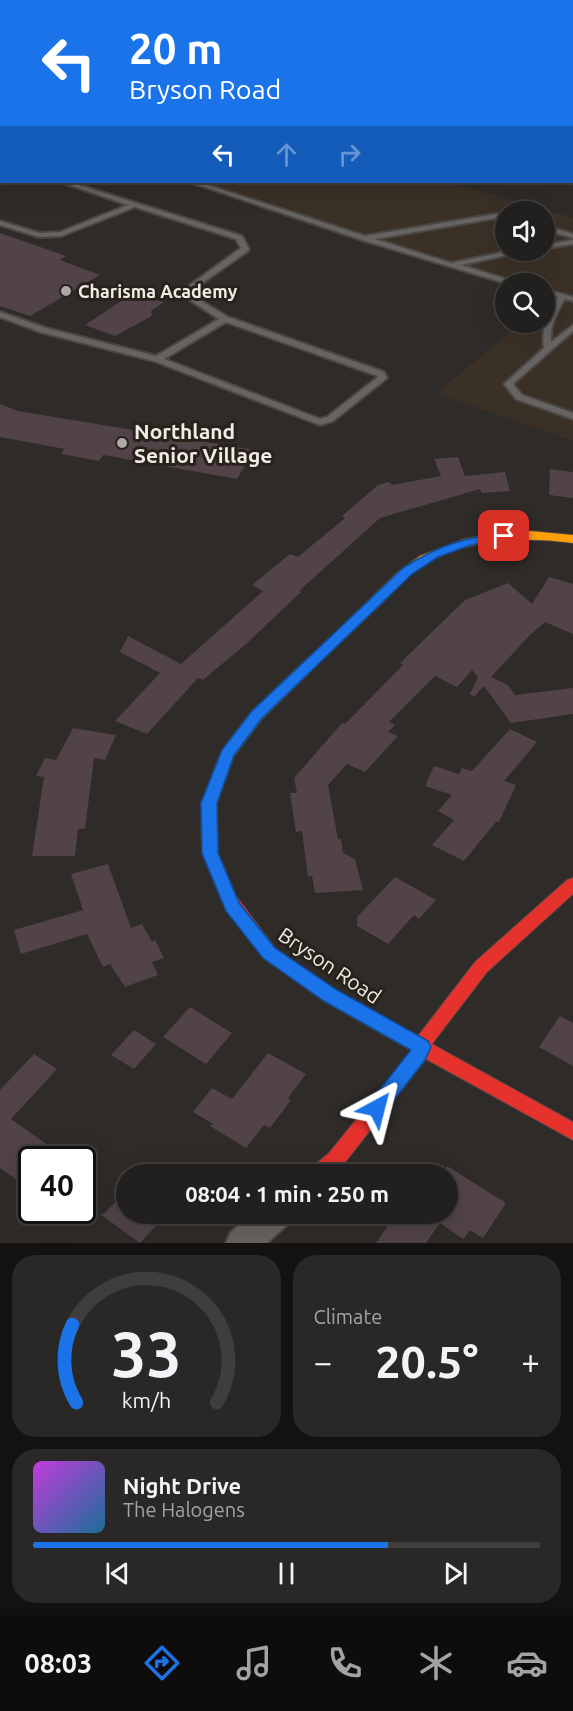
<!DOCTYPE html>
<html lang="en">
<head>
<meta charset="utf-8">
<style>
  :root { --surface:#22201e; --page:#2a2827; --text:#f1f3f6; --muted:#a2a3a4; --line:#3f3e3c; --accent:#1a73e8 }
  body { margin:0; font-family:Ubuntu,sans-serif; background:var(--page); color:var(--text); height:100vh; display:flex; flex-direction:column; font-size:22px; white-space:nowrap }
  * { box-sizing:border-box; margin:0 }
  p { font-size:20px; color:var(--muted) }
  .icon { flex:none; width:33px; height:33px; fill:none; stroke:currentColor; stroke-width:2; stroke-linecap:round; stroke-linejoin:round }
  .map { position:relative; height:1243px; overflow:hidden }
  .details { display:flex; flex-direction:column; gap:12px; padding:12px; background:#131210; flex:1 }
  .details>* { flex:none }
  .banner { position:absolute; left:0px; top:0px; width:573px; height:183px; box-shadow:0 6px 24px #0002,0 0 0 2px var(--line); background:#1a73e8; color:#fff; overflow:hidden }
  .fabs { position:absolute; left:495px; top:201px; display:grid; gap:12px }
  .fabs a { display:grid; place-items:center; width:60px; height:60px; border-radius:50%; background:var(--surface); box-shadow:0 6px 24px #0002,0 0 0 2px var(--line); font-size:30px }
  .speed { position:absolute; left:18px; top:1146px; display:flex; gap:12px; font-size:30px; font-weight:700; text-align:center }
  .speed>* { display:grid; place-content:center; width:78px; height:78px; border-radius:50%; background:var(--surface); box-shadow:0 6px 24px #0002,0 0 0 2px var(--line); line-height:1 }
  .speed .limit { border:3px solid #111; border-radius:9px; background:#fff; color:#111 }
  .pin { position:absolute; display:grid; place-items:center; width:51px; height:51px; color:#fff; margin:-26px; border-radius:12px; box-shadow:0 3px 9px #0006 }
  .me { position:absolute; width:66px; margin:-33px; rotate:38deg; stroke-linejoin:round; filter:drop-shadow(0 0 4px #0008) }
  .turn { display:flex; align-items:center; gap:21px; height:126px; padding:0 30px; font-size:27px }
  .turn .icon { width:78px; height:78px; stroke-width:2.5 }
  .turn b { display:block; font-size:42px; line-height:51px }
  .lanes { display:flex; align-items:center; height:57px; padding:0 30px; background:#0003; justify-content:center; gap:30px; direction:ltr }
  .lanes .off { opacity:.35 }
  .big { font-size:45px; font-weight:700; line-height:1.1 }
  .details .tile { flex:1; display:flex; flex-direction:column; justify-content:center; gap:9px; min-width:0; padding:0 21px; border-radius:24px; background:var(--page) }
  .details .dial { align-items:center; gap:0 }
  .dial svg { height:156px; overflow:visible; fill:none; stroke:var(--line); stroke-width:7; stroke-linecap:round; text-anchor:middle }
  .dial text { fill:var(--text); stroke:none }
  .song { display:flex; align-items:center; gap:18px }
  .cover { width:72px; height:72px; border-radius:9px; background:linear-gradient(135deg,hsl(290 70% 55%),hsl(200 70% 35%)) }
  .played { height:6px; border-radius:3px; background:linear-gradient(90deg,var(--accent) 70%,var(--line) 70%) }
  .keys { display:flex; justify-content:space-around; direction:ltr }
  .heat { display:flex; justify-content:space-between; align-items:center; font-size:33px; direction:ltr }
  .details .tiles { flex:1; display:grid; gap:12px; grid-template-columns:1fr 1fr }
  .tile:last-child { grid-column:span 2 }
  .trip { position:absolute; left:116px; top:1164px; width:342px; height:60px; border-radius:30px; background:var(--surface); box-shadow:0 6px 24px #0002,0 0 0 2px var(--line); font-weight:700; line-height:60px; text-align:center }
  .dock { display:flex; height:96px; justify-content:space-around; align-items:center; background:#0e0d0c; color:var(--muted) }
  .dock .icon { width:42px; height:42px }
  .dock .selected { color:var(--accent) }
  .dock b { font-size:27px; color:var(--text) }
  .map>svg:first-child { display:block }
</style>
</head>
<body>
<div class="map">
<svg width="573" height="1243" viewBox="0 0 573 1243">
  <rect width="100%" height="100%" fill="#2e2b28"/>
  <!-- built -->
  <path fill="#3b3026" fill-rule="evenodd" d="M200,182h248l125,36v223l-137,-48 86,-70 22,-1 1,-18 7,-7 -7,-2 -1,-11 -33,-1zM506,212h38v38h-38z"/>
  <!-- building -->
  <g fill="#514347">
    <polygon points="0,233 66,256 60,260 100,275 30,316 0,306"/>
    <polygon points="135,292 164,302 151,311 152,316 115,336 85,325"/>
    <polygon points="0,404 18,411 254,450 237,479 103,455 99,461 61,454 65,449 0,437"/>
    <polygon points="458,457 465,476 505,472 510,491 482,493 480,489 380,518 299,591 301,592 245,645 203,680 198,678 147,734 115,721 160,673 120,652 128,636 181,664 263,591 252,585 290,554 298,557 345,518 342,516 378,485 389,482 392,485 441,476 434,459"/>
    <polygon points="550,469 573,472 573,498 549,495"/>
    <polygon points="549,577 573,584 573,634 545,622 529,636 491,677 508,685 515,695 573,688 573,714 511,723 484,686 474,697 470,694 478,677 472,670 457,687 435,676 389,722 395,725 388,732 398,736 365,772 347,764 328,785 338,839 341,839 343,853 355,859 363,890 315,893 312,876 308,877 302,831 296,832 290,793 297,793 294,778 342,723 345,724 403,665 400,663 465,600 508,583 532,604"/>
    <polygon points="73,728 116,735 105,760 94,758 85,829 78,829 75,856 32,856 44,777 36,776 45,758 56,760"/>
    <polygon points="510,729 537,742 504,781 516,785 499,822 496,822 464,861 432,845 454,820 438,811 452,795 425,786 434,766 459,774 462,768 472,771"/>
    <polygon points="108,864 131,928 142,924 152,942 155,940 164,958 152,962 158,975 125,987 110,964 103,967 87,934 21,954 14,930 83,910 71,874"/>
    <polygon points="395,877 436,900 419,919 414,915 388,944 357,926 357,917"/>
    <polygon points="190,1007 232,1033 206,1064 163,1037"/>
    <polygon points="560,1016 573,1023 573,1066 539,1047"/>
    <polygon points="134,1030 156,1044 134,1069 111,1055"/>
    <polygon points="268,1053 306,1074 288,1098 291,1100 270,1128 264,1125 246,1148 210,1126 213,1124 193,1112 212,1088 232,1099"/>
    <polygon points="34,1054 57,1069 11,1119 69,1160 32,1160 32,1191 0,1168 0,1090"/>
    <polygon points="447,1166 506,1203 483,1238 470,1230 463,1239 440,1223 426,1243 376,1243 396,1214 447,1214"/>
    <polygon points="126,1190 126,1214 167,1214 140,1243 100,1214 104,1214"/>
  </g>
  <g fill="none" stroke-linecap="round" stroke-linejoin="round">
    <!-- lane casing -->
    <g stroke="#4a4744" stroke-width="4">
      <g id="lane">
        <polygon points="347,0 357,2 349,2"/>
        <rect x="572" y="13" width="1" height="4"/>
        <rect x="0" y="14" width="2" height="4"/>
        <rect x="572" y="58" width="1" height="4"/>
        <polygon points="0,59 2,60 2,64 0,63"/>
        <polygon points="0,139 2,139 2,144 0,143"/>
        <rect x="0" y="150" width="2" height="5"/>
        <polygon points="0,178 2,178 2,182 4,182 0,183"/>
        <path d="M61,182h8l173,54 7,13 -1,2 -60,42 40,24 156,55 3,6 -54,43 -13,4 -166,-64 -114,-29 -40,-15v-5l46,16 110,28 63,-37 -40,-26 62,-45 -5,-9 -101,-32 -74,29 -22,1 -39,-12v-4l39,12 21,-1 68,-27zM226,322l152,54v1l-51,40 -7,2 -156,-60z"/>
        <polygon points="190,182 198,182 365,236 496,214 506,215 506,219 496,218 375,239 451,263 514,250 531,250 461,265 522,284 508,284 362,240"/>
        <polygon points="544,225 573,234 573,238 544,230"/>
        <polygon points="573,240 573,244 544,249 544,245"/>
        <path d="M544,289l29,8v4l-8,-2c-9,14 -15,26 -14,43l22,-17v6l-60,53 9,11 51,18v6l-57,-20 -12,-15 40,-36c-3,-21 3,-33 14,-51l-14,-3z"/>
      </g>
    </g>
    <!-- street casing -->
    <g stroke="#4a4744" stroke-width="4">
      <polygon id="street" points="252,1214 291,1214 287,1225 267,1243 226,1243 231,1232"/>
    </g>
    <!-- fast casing -->
    <g stroke="#4a4744" stroke-width="2">
      <g id="fast">
        <polygon points="166,0 164,2 155,2 157,0"/>
        <polygon points="314,655 319,657 321,660 319,663 262,719 234,756 217,803 218,853 238,901 236,906 230,907 224,906 202,853 201,803 222,750 252,711 309,657"/>
      </g>
    </g>
    <!-- slow casing -->
    <g stroke="#4a4744" stroke-width="2">
      <g id="slow">
        <polygon points="0,67 2,67 0,72"/>
        <path d="M530,531l43,4v8c-56,-7 -115,-5 -162,31 -9,8 -17,17 -26,26 -22,21 -44,42 -66,63h-10l-2,-3 91,-88 22,-16 45,-17 21,-4z"/>
      </g>
    </g>
    <!-- jam casing -->
    <g stroke="#4a4744" stroke-width="2">
      <polygon id="jam" points="573,878 573,894 487,972 432,1044 573,1122 573,1140 426,1059 343,1165 332,1174 309,1174 311,1168 329,1153 412,1051 324,1001 263,958 224,906 222,901 224,896 230,895 236,896 275,948 336,991 418,1036 475,962 567,880"/>
    </g>
    <!-- lane -->
    <use href="#lane" fill="#666360" fill-rule="evenodd"/>
    <!-- street -->
    <use href="#street" fill="#666360" fill-rule="evenodd"/>
    <!-- fast -->
    <use href="#fast" fill="#30b455" fill-rule="evenodd"/>
    <!-- slow -->
    <use href="#slow" fill="#ff9f0a" fill-rule="evenodd"/>
    <!-- jam -->
    <use href="#jam" fill="#e5322d" fill-rule="evenodd"/>
  </g>
  <!-- route -->
  <path fill="#1a73e8" stroke="#114b97" stroke-width="1.5" d="M504,532l5,2 2,2 -2,3 -38,6 -33,12 -26,17 -150,144 -28,37 -17,48 1,50 21,50 36,45 62,42 91,51 3,6 -6,13 -42,54 -6,3 -7,-3 -3,-6 3,-6 41,-52 -87,-49 -61,-43 -37,-47 -24,-58 -1,-50 21,-53 30,-39 151,-143c34,-22 61,-30 101,-36z"/>
  <!-- markers -->
  <g fill="#aca8a4" stroke="#28221b" stroke-width="2">
    <circle cx="66" cy="291" r="6"/>
    <circle cx="122" cy="443" r="6"/>
  </g>
  <g text-anchor="middle" dominant-baseline="central" stroke-width="6" stroke-linejoin="round" paint-order="stroke">
    <!-- far-poi labels -->
    <g font-size="18" font-weight="bold" fill="#f0ebe7" stroke="#28221b" text-anchor="start">
      <text x="78" y="291">Charisma Academy</text>
    </g>
    <!-- poi labels -->
    <g font-size="21" font-weight="bold" fill="#f0ebe7" stroke="#28221b" text-anchor="start">
      <text x="134" y="431">Northland<tspan x="134" dy="24">Senior Village</tspan></text>
    </g>
    <!-- street labels -->
    <g font-size="21" fill="#f0ebe7" stroke="#28221b">
      <text transform="translate(330 965) rotate(34)">Bryson Road</text>
    </g>
  </g>
</svg>
<div class="fabs">
<a><svg class="icon" aria-label="sound" viewBox="0 0 24 24"><path d="M4 9h4l5-4v14l-5-4H4zM17 9q2 3 0 6"/></svg></a>
<a><svg class="icon" aria-label="search" viewBox="0 0 24 24"><circle cx="10" cy="10" r="6"/><path d="M15 15l6 6"/></svg></a>
</div>
<div class="speed"><div class="limit">40</div></div>
<div class="pin" style="left:504px;top:536px;background:#d93025"><svg class="icon" aria-label="arrive" viewBox="0 0 24 24"><path d="M6 21V4h12l-3 4 3 4H6"/></svg></div>
<svg class="me" style="left:377px;top:1108px" viewBox="-20 -20 40 40"><path d="M0-17L14 15 0 8-14 15z" fill="#1a73e8" stroke="#fff" stroke-width="4"/></svg>
<div class="trip">08:04 · 1 min · 250 m</div>
<div class="banner">
<div class="turn"><svg class="icon" aria-label="left" viewBox="0 0 24 24"><path d="M17 20v-9H6M10 6l-5 5 5 5"/></svg><div><b>20 m</b>Bryson Road</div></div>
<div class="lanes"><svg class="icon" aria-label="left" viewBox="0 0 24 24"><path d="M17 20v-9H6M10 6l-5 5 5 5"/></svg><svg class="icon off" aria-label="ahead" viewBox="0 0 24 24"><path d="M12 20V5M6 11l6-6 6 6"/></svg><svg class="icon off" aria-label="right" viewBox="0 0 24 24"><path d="M7 20v-9h11M14 6l5 5-5 5"/></svg></div>
</div>
</div>
<section class="details">
<div class="tiles">
<div class="tile dial"><svg viewBox="0 0 100 80">
<path d="M14 69A42 42 0 1 1 86 69"/>
<path d="M14 69A42 42 0 0 1 12 29" stroke="#1a73e8"/>
<text x="50" y="56" font-size="32" font-weight="700">33</text>
<text x="50" y="72" font-size="11">km/h</text>
</svg></div>
<div class="tile"><p>Climate</p>
<div class="heat"><a>−</a><b class="big">20.5°</b><a>+</a></div>
</div>
<div class="tile">
<div class="song"><i class="cover"></i><div><b>Night Drive</b><p>The Halogens</p></div></div>
<div class="played"></div>
<div class="keys"><svg class="icon" aria-label="previous" viewBox="0 0 24 24"><path d="M18 5L8 12l10 7zM5 5v14"/></svg><svg class="icon" aria-label="pause" viewBox="0 0 24 24"><path d="M8 5v14M16 5v14"/></svg><svg class="icon" aria-label="next" viewBox="0 0 24 24"><path d="M6 5l10 7-10 7zM19 5v14"/></svg></div>
</div>
</div>
</section>
<nav class="dock">
<b>08:03</b>
<svg class="icon selected" aria-label="directions" viewBox="0 0 24 24"><path d="M12 3l9 9-9 9-9-9zM9 14v-3h6M13 9l2 2-2 2"/></svg>
<svg class="icon" aria-label="music" viewBox="0 0 24 24"><path d="M9 18V5l10-2v13"/><circle cx="6" cy="18" r="3"/><circle cx="16" cy="16" r="3"/></svg>
<svg class="icon" aria-label="phone" viewBox="0 0 24 24"><path d="M5 4h4l2 5-3 2q2 4 5 5l2-3 5 2v4C11 20 4 13 5 4z"/></svg>
<svg class="icon" aria-label="climate" viewBox="0 0 24 24"><path d="M12 3v18M4 7l16 10M4 17L20 7"/></svg>
<svg class="icon" aria-label="car" viewBox="0 0 24 24"><path d="M5 17H2v-5l4-1 3-4h7l3 4 3 1v5h-3M9 17h6M6 11h13"/><circle cx="7" cy="17" r="2"/><circle cx="17" cy="17" r="2"/></svg>
</nav>
</body>
</html>
